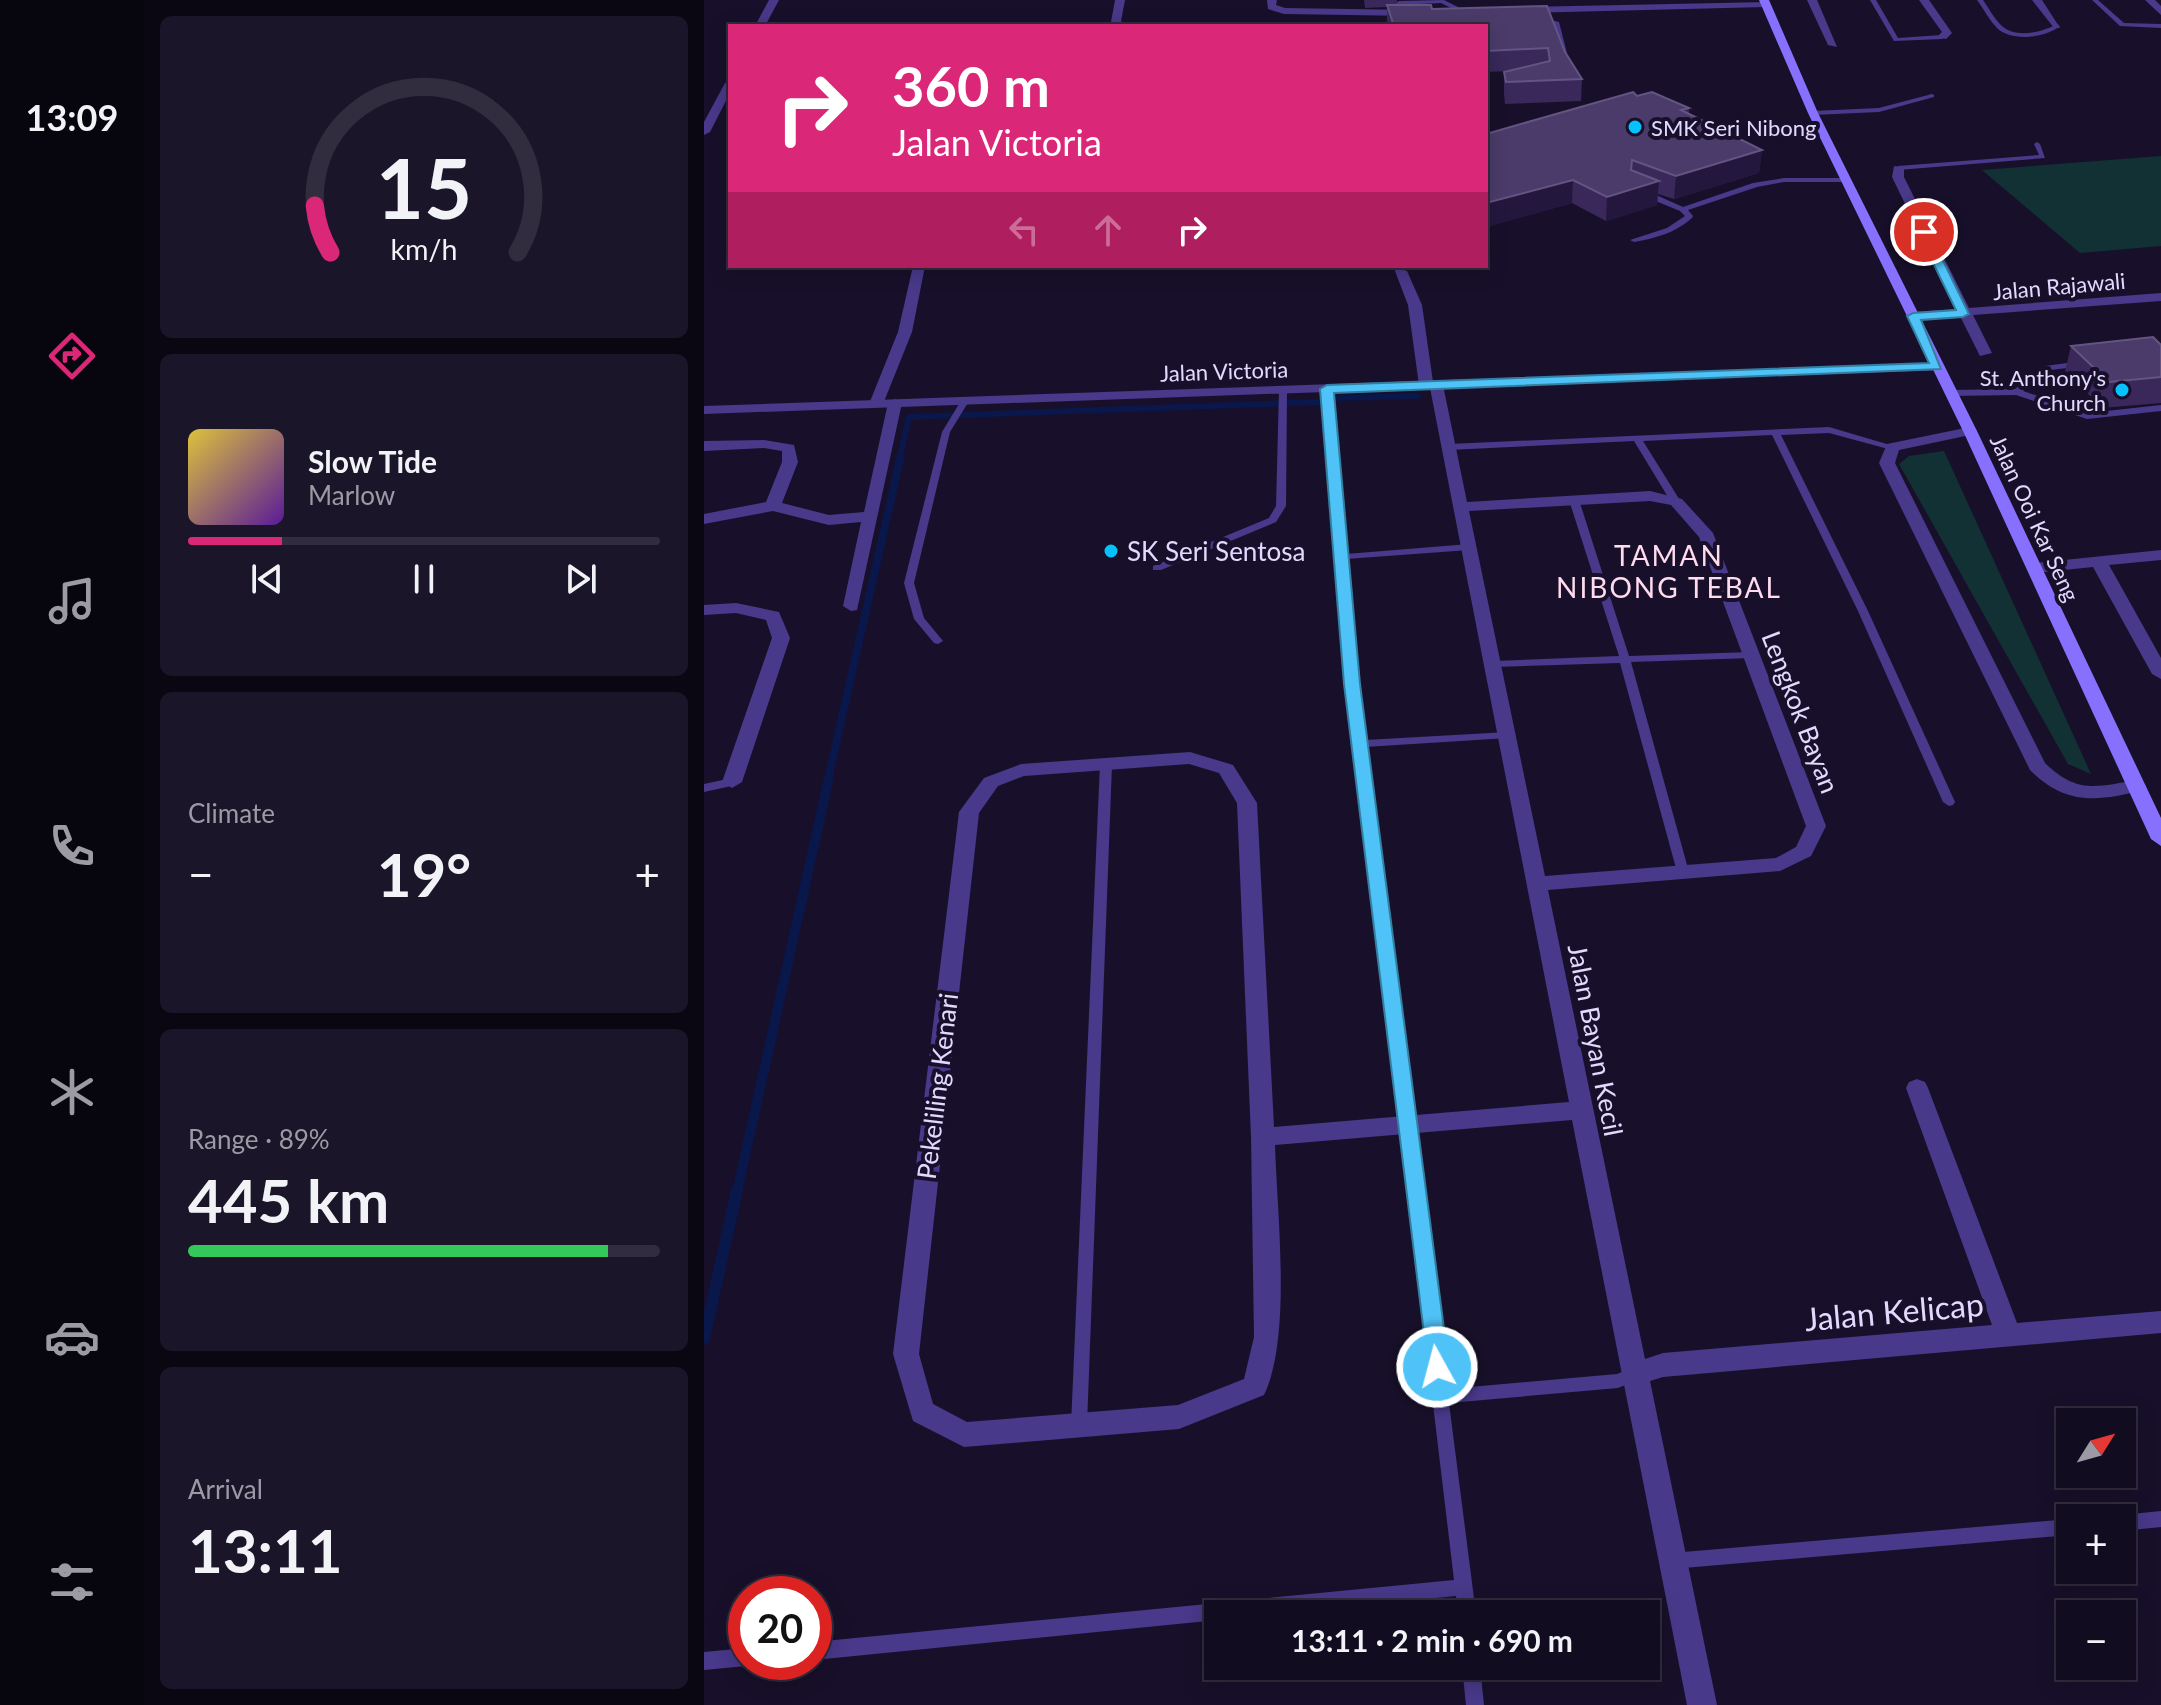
<!DOCTYPE html>
<html lang="en">
<head>
<meta charset="utf-8">
<style>
  :root { --surface:#120c20; --page:#1b1529; --text:#f1f3f6; --muted:#9c9ba5; --line:#312c3e; --accent:#db2777 }
  body { margin:0; font-family:Lato,sans-serif; background:var(--page); color:var(--text); height:100vh; display:flex; flex-direction:column; font-size:30px; white-space:nowrap }
  * { box-sizing:border-box; margin:0 }
  p { font-size:26px; color:var(--muted) }
  .icon { flex:none; width:44px; height:44px; fill:none; stroke:currentColor; stroke-width:2; stroke-linecap:round; stroke-linejoin:round }
  .map { position:relative; flex:1; overflow:hidden }
  .details { display:flex; flex-direction:column; gap:16px; padding:16px; background:#0a0712; width:560px }
  .details>* { flex:none }
  .guide { position:absolute; left:24px; top:24px; width:760px; height:244px; border-radius:0px; box-shadow:0 4px 20px #0003,0 0 0 2px var(--line); background:#db2777; color:#fff; overflow:hidden }
  .needle { width:52px; rotate:53deg }
  .buttons { position:absolute; left:1352px; top:1408px; display:grid; gap:16px }
  .buttons a { display:grid; place-items:center; width:80px; height:80px; border-radius:0px; background:var(--surface); box-shadow:0 4px 20px #0003,0 0 0 2px var(--line); font-size:40px }
  .speed { position:absolute; left:24px; top:1576px; display:flex; gap:16px; font-size:40px; font-weight:700; text-align:center }
  .speed>* { display:grid; place-content:center; width:104px; height:104px; border-radius:50%; background:var(--surface); box-shadow:0 4px 20px #0003,0 0 0 2px var(--line); line-height:1 }
  .speed .limit { border:12px solid #d22; background:#fff; color:#111 }
  .pin { position:absolute; display:grid; place-items:center; width:68px; height:68px; color:#fff; margin:-34px; border:4px solid #fff; border-radius:50%; box-shadow:0 2px 8px #0007 }
  .me { position:absolute; width:88px; margin:-44px; rotate:353deg; stroke-linejoin:round; filter:drop-shadow(0 0 6px #0008) }
  .turn { display:flex; align-items:center; gap:28px; height:168px; padding:0 32px; font-size:36px }
  .turn .icon { width:104px; height:104px; stroke-width:2.5 }
  .turn b { display:block; font-size:56px; line-height:68px }
  .lanes { display:flex; align-items:center; height:76px; padding:0 32px; background:#0003; justify-content:center; gap:40px; direction:ltr }
  .lanes .off { opacity:.35 }
  .big { font-size:60px; font-weight:700; line-height:1.1 }
  .details .tile { flex:1; display:flex; flex-direction:column; justify-content:center; gap:12px; min-width:0; padding:0 28px; border-radius:12px; background:var(--page) }
  .details .dial { align-items:center; gap:0 }
  .dial svg { height:208px; overflow:visible; fill:none; stroke:var(--line); stroke-width:7; stroke-linecap:round; text-anchor:middle }
  .dial text { fill:var(--text); stroke:none }
  .song { display:flex; align-items:center; gap:24px }
  .cover { width:96px; height:96px; border-radius:12px; background:linear-gradient(135deg,hsl(50 70% 55%),hsl(270 70% 35%)) }
  .played { height:8px; border-radius:4px; background:linear-gradient(90deg,var(--accent) 20%,var(--line) 20%) }
  .keys { display:flex; justify-content:space-around; direction:ltr }
  .heat { display:flex; justify-content:space-between; align-items:center; font-size:44px; direction:ltr }
  .charge { height:12px; border-radius:6px; background:linear-gradient(90deg,#34c759 89%,var(--line) 0) }
  .trip { position:absolute; left:500px; top:1600px; width:456px; height:80px; border-radius:0px; background:var(--surface); box-shadow:0 4px 20px #0003,0 0 0 2px var(--line); font-weight:700; line-height:80px; text-align:center }
  main { display:flex; flex:1; min-height:0 }
  .dock { display:flex; flex-direction:column; width:144px; justify-content:space-around; align-items:center; background:#07050d; color:var(--muted) }
  .dock .icon { width:56px; height:56px }
  .dock .selected { color:var(--accent) }
  .dock b { font-size:36px; color:var(--text) }
  .map>svg:first-child { display:block }
</style>
</head>
<body>
<main>
<nav class="dock">
<b>13:09</b>
<svg class="icon selected" aria-label="directions" viewBox="0 0 24 24"><path d="M12 3l9 9-9 9-9-9zM9 14v-3h6M13 9l2 2-2 2"/></svg>
<svg class="icon" aria-label="music" viewBox="0 0 24 24"><path d="M9 18V5l10-2v13"/><circle cx="6" cy="18" r="3"/><circle cx="16" cy="16" r="3"/></svg>
<svg class="icon" aria-label="phone" viewBox="0 0 24 24"><path d="M5 4h4l2 5-3 2q2 4 5 5l2-3 5 2v4C11 20 4 13 5 4z"/></svg>
<svg class="icon" aria-label="climate" viewBox="0 0 24 24"><path d="M12 3v18M4 7l16 10M4 17L20 7"/></svg>
<svg class="icon" aria-label="car" viewBox="0 0 24 24"><path d="M5 17H2v-5l4-1 3-4h7l3 4 3 1v5h-3M9 17h6M6 11h13"/><circle cx="7" cy="17" r="2"/><circle cx="17" cy="17" r="2"/></svg>
<svg class="icon" aria-label="filters" viewBox="0 0 24 24"><path d="M4 7h16M4 17h16"/><circle cx="9" cy="7" r="2"/><circle cx="15" cy="17" r="2"/></svg>
</nav>
<section class="details">
<div class="tile dial"><svg viewBox="0 0 100 80">
<path d="M14 69A42 42 0 1 1 86 69"/>
<path d="M14 69A42 42 0 0 1 8 51" stroke="#db2777"/>
<text x="50" y="56" font-size="32" font-weight="700">15</text>
<text x="50" y="72" font-size="11">km/h</text>
</svg></div>
<div class="tile">
<div class="song"><i class="cover"></i><div><b>Slow Tide</b><p>Marlow</p></div></div>
<div class="played"></div>
<div class="keys"><svg class="icon" aria-label="previous" viewBox="0 0 24 24"><path d="M18 5L8 12l10 7zM5 5v14"/></svg><svg class="icon" aria-label="pause" viewBox="0 0 24 24"><path d="M8 5v14M16 5v14"/></svg><svg class="icon" aria-label="next" viewBox="0 0 24 24"><path d="M6 5l10 7-10 7zM19 5v14"/></svg></div>
</div>
<div class="tile"><p>Climate</p>
<div class="heat"><a>−</a><b class="big">19°</b><a>+</a></div>
</div>
<div class="tile"><p>Range · 89%</p><b class="big">445 km</b><div class="charge"></div></div>
<div class="tile"><p>Arrival</p><b class="big">13:11</b></div>
</section>
<div class="map">
<svg width="1457" height="1705" viewBox="0 0 1457 1705">
  <rect width="100%" height="100%" fill="#18102a"/>
  <!-- green -->
  <g fill="#123134">
    <polygon points="1457,156 1457,246 1376,253 1278,170"/>
    <polygon points="1240,451 1387,774 1364,764 1195,464 1205,456"/>
  </g>
  <g fill="none" stroke-linecap="round" stroke-linejoin="round">
    <!-- stream-far3 -->
    <g stroke="#09174a" stroke-width="6">
      <polyline points="634,398 714,396"/>
      <polyline points="195,461 205,417 614,402"/>
    </g>
    <!-- stream-far2 -->
    <polyline stroke="#09174a" stroke-width="8" points="123,784 196,459"/>
    <!-- stream-far1 -->
    <polyline stroke="#09174a" stroke-width="10" points="33,1192 124,782"/>
    <!-- stream -->
    <polyline stroke="#09174a" stroke-width="12" points="0,1339 33,1190"/>
    <!-- service -->
    <g fill="#48398a" fill-rule="evenodd">
      <polygon points="740,0 762,11 767,26 761,26 757,13 737,3 695,5 692,3 695,1"/>
      <polygon points="1166,0 1172,0 1194,38 1238,35 1241,37 1238,39 1190,41"/>
      <path d="M1273,0h6c6,8 11,19 19,26 14,13 41,6 55,-2l3,2c-14,12 -49,16 -63,2 -8,-8 -13,-19 -20,-28z"/>
      <polygon points="1388,0 1394,0 1420,23 1457,24 1457,28 1416,26"/>
      <polygon points="835,17 855,22 866,65 861,64 849,23 833,20"/>
      <polygon points="1228,94 1230,95 1230,97 1175,112 1109,115 1106,113 1109,111 1175,108"/>
      <polygon points="1333,142 1336,144 1341,158 1194,170 1191,168 1194,166 1335,155 1330,144"/>
      <path d="M1080,178h61l4,2 -4,2h-61l-27,5 -69,23 5,6 -1,2c-17,15 -36,20 -58,24l-4,-2 37,-12 18,-12 -5,-5 -39,-16v-4h6l36,16 70,-24z"/>
      <polygon points="1378,361 1381,362 1381,366 1346,370 1319,391 1384,413 1457,405 1457,411 1383,419 1312,395 1246,396 1242,393 1246,390 1311,389 1341,366"/>
      <polygon points="623,386 627,389 642,554 765,544 770,547 765,550 642,559 653,684 661,740 804,732 810,735 804,738 661,747 743,1389 913,1374 930,1367 936,1369 938,1374 936,1379 914,1388 745,1403 772,1614 754,1614 752,1596 573,1614 514,1614 514,1620 110,1660 110,1642 750,1580 643,684 633,559 630,557 632,555 619,389"/>
      <polygon points="579,388 583,391 582,506 572,522 457,570 449,570 449,566 565,518 572,506 575,391"/>
      <polygon points="261,398 265,401 246,432 210,583 220,618 239,641 234,644 230,643 210,619 200,583 238,432 258,399"/>
      <polygon points="1125,427 1193,447 1188,450 1125,433 1077,435 1164,611 1251,802 1249,805 1245,806 1239,802 1154,611 1068,435 939,441 977,502 972,505 967,502 930,441 745,450 740,447 745,444"/>
      <polygon points="870,497 875,500 925,656 1048,652 1053,655 1048,658 927,662 985,872 983,875 975,875 973,872 916,663 790,667 785,664 790,661 915,656 865,500"/>
      <polygon points="402,760 408,764 383,1425 381,1430 375,1432 369,1430 367,1425 396,764"/>
      <polygon points="28,778 34,782 32,785 0,792 0,784"/>
      <polygon points="1457,1511 1457,1527 1418,1531 1418,1518 1412,1518 1418,1515"/>
      <polygon points="1366,1519 1366,1535 968,1569 962,1567 959,1561 962,1555 968,1553"/>
      <polygon points="42,1648 42,1662 48,1663 42,1666 0,1670 0,1652"/>
      <polygon points="758,1666 776,1666 780,1705 762,1705"/>
    </g>
    <!-- minor -->
    <g fill="#48398a" fill-rule="evenodd">
      <polygon points="65,0 75,0 61,26 51,26"/>
      <polygon points="411,0 421,0 417,21 421,26 410,26 407,22"/>
      <polygon points="563,0 573,0 572,5 581,8 710,10 715,13 710,16 580,14 564,9"/>
      <polygon points="1103,0 1113,0 1133,47 1124,45"/>
      <polygon points="1215,0 1225,0 1248,33 1242,39 1233,37 1238,32"/>
      <polygon points="1328,0 1338,0 1356,28 1350,28"/>
      <polygon points="1441,0 1451,0 1457,6 1457,15"/>
      <polygon points="1065,2 1062,7 818,13 813,10 818,7"/>
      <polygon points="26,80 26,93 6,132 0,135 0,122 21,83"/>
      <polygon points="1190,166 1200,168 1200,177 1265,308 1457,293 1457,301 1269,315 1288,353 1276,356 1256,316 1209,320 1202,316 1209,312 1252,309 1188,177"/>
      <polygon points="209,266 221,266 208,332 179,404 167,407 165,404 194,332"/>
      <path d="M692,268l11,3 15,34 11,77 10,3 24,117 183,-11 32,8 31,34 113,293 -15,30 -31,15 -232,19 97,469 18,-6 329,-28 -86,-237 3,-6 8,-3 8,3 3,6 89,235 144,-12v22l-498,44 -13,4 67,324h-30l-115,-585 -297,25c2,68 17,192 -11,250l-85,34 -215,18 -51,-26 -20,-67 66,-542 25,-34 37,-14 169,-12 43,13 24,38 17,324 295,-25 -139,-714 -11,-3 -11,-80 -13,-34zM946,501l21,4 28,32 107,289 -10,21 -20,11 -231,18 -76,-365zM485,764l30,9 18,30 14,334 3,200 -10,42 -66,26 -211,17 -34,-18 -14,-50 60,-541 19,-27 26,-10z"/>
      <polygon points="191,399 198,403 153,610 147,611 139,606 157,522 125,525 69,511 0,524 0,514 62,502 78,462 78,451 60,448 0,451 0,441 60,440 90,445 94,462 78,503 125,515 160,512 184,403"/>
      <path d="M1266,427l5,1v6l-76,16 -4,13 150,300c32,31 51,24 91,17l7,2 3,4 -3,4c-46,12 -78,15 -113,-20l-151,-307 8,-19z"/>
      <polygon points="1457,550 1457,560 1405,565 1457,658 1457,679 1448,674 1389,567 1331,573 1323,568 1331,563"/>
      <polygon points="32,603 75,612 86,638 38,782 28,788 18,782 68,638 62,620 32,613 0,615 0,605"/>
    </g>
    <!-- tertiary -->
    <polygon fill="#48398a" fill-rule="evenodd" points="1233,363 1240,367 1238,370 0,414 0,406"/>
    <!-- secondary -->
    <polygon fill="#8870ff" fill-rule="evenodd" points="1055,0 1065,0 1114,113 1273,431 1457,818 1457,846 1447,839 1259,431 1104,113"/>
  </g>
  <!-- wall -->
  <g fill="#392859">
    <polygon points="660,0 693,0 693,5 727,5 728,9 843,6 861,52 878,79 877,101 801,104 800,94 800,72 805,71 782,72 782,26 683,26 683,7 661,8"/>
    <polygon points="933,96 985,108 985,114 1058,150 1055,173 970,199 954,194 953,205 902,221 868,203 782,227 782,134"/>
    <polygon points="1457,345 1457,403 1398,408 1361,371 1367,346"/>
  </g>
  <!-- shaded-wall -->
  <g fill="#24173e">
    <polygon points="1058,150 1055,173 970,199 972,176"/>
    <polygon points="869,180 868,203 782,227 782,203"/>
    <polygon points="955,181 953,205 902,221 903,197"/>
  </g>
  <!-- building -->
  <g fill="#4b3b6a" stroke="#635482" stroke-width="2">
    <polygon points="683,5 727,5 728,9 843,6 861,52 878,79 802,82 800,72 846,61 844,48 782,51 782,26 690,26"/>
    <polygon points="929,92 933,96 948,92 985,108 977,110 1058,150 972,176 928,160 927,170 955,181 903,197 869,180 782,203 782,134"/>
    <polygon points="1449,337 1457,345 1457,377 1405,382 1367,346"/>
  </g>
  <!-- route -->
  <polygon fill="#4fc3f7" stroke="#337fa1" stroke-width="2" points="1220,228 1225,232 1265,314 1259,317 1217,320 1237,369 630,393 656,684 745,1367 741,1374 733,1377 725,1374 640,684 616,389 623,385 1225,363 1203,316 1209,313 1252,310 1214,232"/>
  <!-- markers -->
  <g fill="#05c2ff" stroke="#18102a" stroke-width="3">
    <circle cx="931" cy="127" r="8"/>
    <circle cx="1418" cy="390" r="8"/>
    <circle cx="407" cy="551" r="8"/>
  </g>
  <g text-anchor="middle" dominant-baseline="central" stroke-width="8" stroke-linejoin="round" paint-order="stroke">
    <!-- far-poi labels -->
    <g font-size="22" fill="#e3d9ff" stroke="#18102a" text-anchor="start">
      <text x="947" y="127">SMK Seri Nibong</text>
      <text x="1402" y="377" text-anchor="end">St. Anthony's<tspan x="1402" dy="25">Church</tspan></text>
    </g>
    <!-- far-street labels -->
    <g font-size="22" fill="#e3d9ff" stroke="#18102a">
      <text transform="translate(1355 286) rotate(-5)">Jalan Rajawali</text>
      <text transform="translate(520 371) rotate(-2)">Jalan Victoria</text>
      <text transform="translate(1331 518) rotate(65)">Jalan Ooi Kar Seng</text>
    </g>
    <!-- poi labels -->
    <g font-size="26" fill="#e3d9ff" stroke="#18102a" text-anchor="start">
      <text x="423" y="551">SK Seri Sentosa</text>
    </g>
    <!-- street labels -->
    <g font-size="26" fill="#e3d9ff" stroke="#18102a">
      <text transform="translate(1097 712) rotate(69)">Lengkok Bayan</text>
      <text transform="translate(892 1040) rotate(79)">Jalan Bayan Kecil</text>
      <text transform="translate(233 1086) rotate(-83)">Pekeliling Kenari</text>
    </g>
    <!-- neighbourhood labels -->
    <g font-size="28" letter-spacing="2" fill="#ffdbed" stroke="#18102a">
      <text x="965" y="555">TAMAN<tspan x="965" dy="32">NIBONG TEBAL</tspan></text>
    </g>
    <!-- near-street labels -->
    <g font-size="32" fill="#e3d9ff" stroke="#18102a">
      <text transform="translate(1190 1311) rotate(-5)">Jalan Kelicap</text>
    </g>
  </g>
</svg>
<div class="buttons">
<a><svg class="needle" viewBox="-14 -14 28 28"><path d="M0-13l5 13h-10z" fill="#e53935"/><path d="M0 13l5-13h-10z" fill="#9c9ba5"/></svg></a>
<a>+</a>
<a>−</a>
</div>
<div class="speed"><div class="limit">20</div></div>
<div class="pin" style="left:1220px;top:232px;background:#d93025"><svg class="icon" aria-label="arrive" viewBox="0 0 24 24"><path d="M6 21V4h12l-3 4 3 4H6"/></svg></div>
<svg class="me" style="left:733px;top:1367px" viewBox="-20 -20 40 40"><circle r="17" fill="#4fc3f7" stroke="#fff" stroke-width="3"/><path d="M0-11L8 9 0 5-8 9z" fill="#fff"/></svg>
<div class="trip">13:11 · 2 min · 690 m</div>
<div class="guide">
<div class="turn"><svg class="icon" aria-label="right" viewBox="0 0 24 24"><path d="M7 20v-9h11M14 6l5 5-5 5"/></svg><div><b>360 m</b>Jalan Victoria</div></div>
<div class="lanes"><svg class="icon off" aria-label="left" viewBox="0 0 24 24"><path d="M17 20v-9H6M10 6l-5 5 5 5"/></svg><svg class="icon off" aria-label="ahead" viewBox="0 0 24 24"><path d="M12 20V5M6 11l6-6 6 6"/></svg><svg class="icon" aria-label="right" viewBox="0 0 24 24"><path d="M7 20v-9h11M14 6l5 5-5 5"/></svg></div>
</div>
</div>
</main>
</body>
</html>
